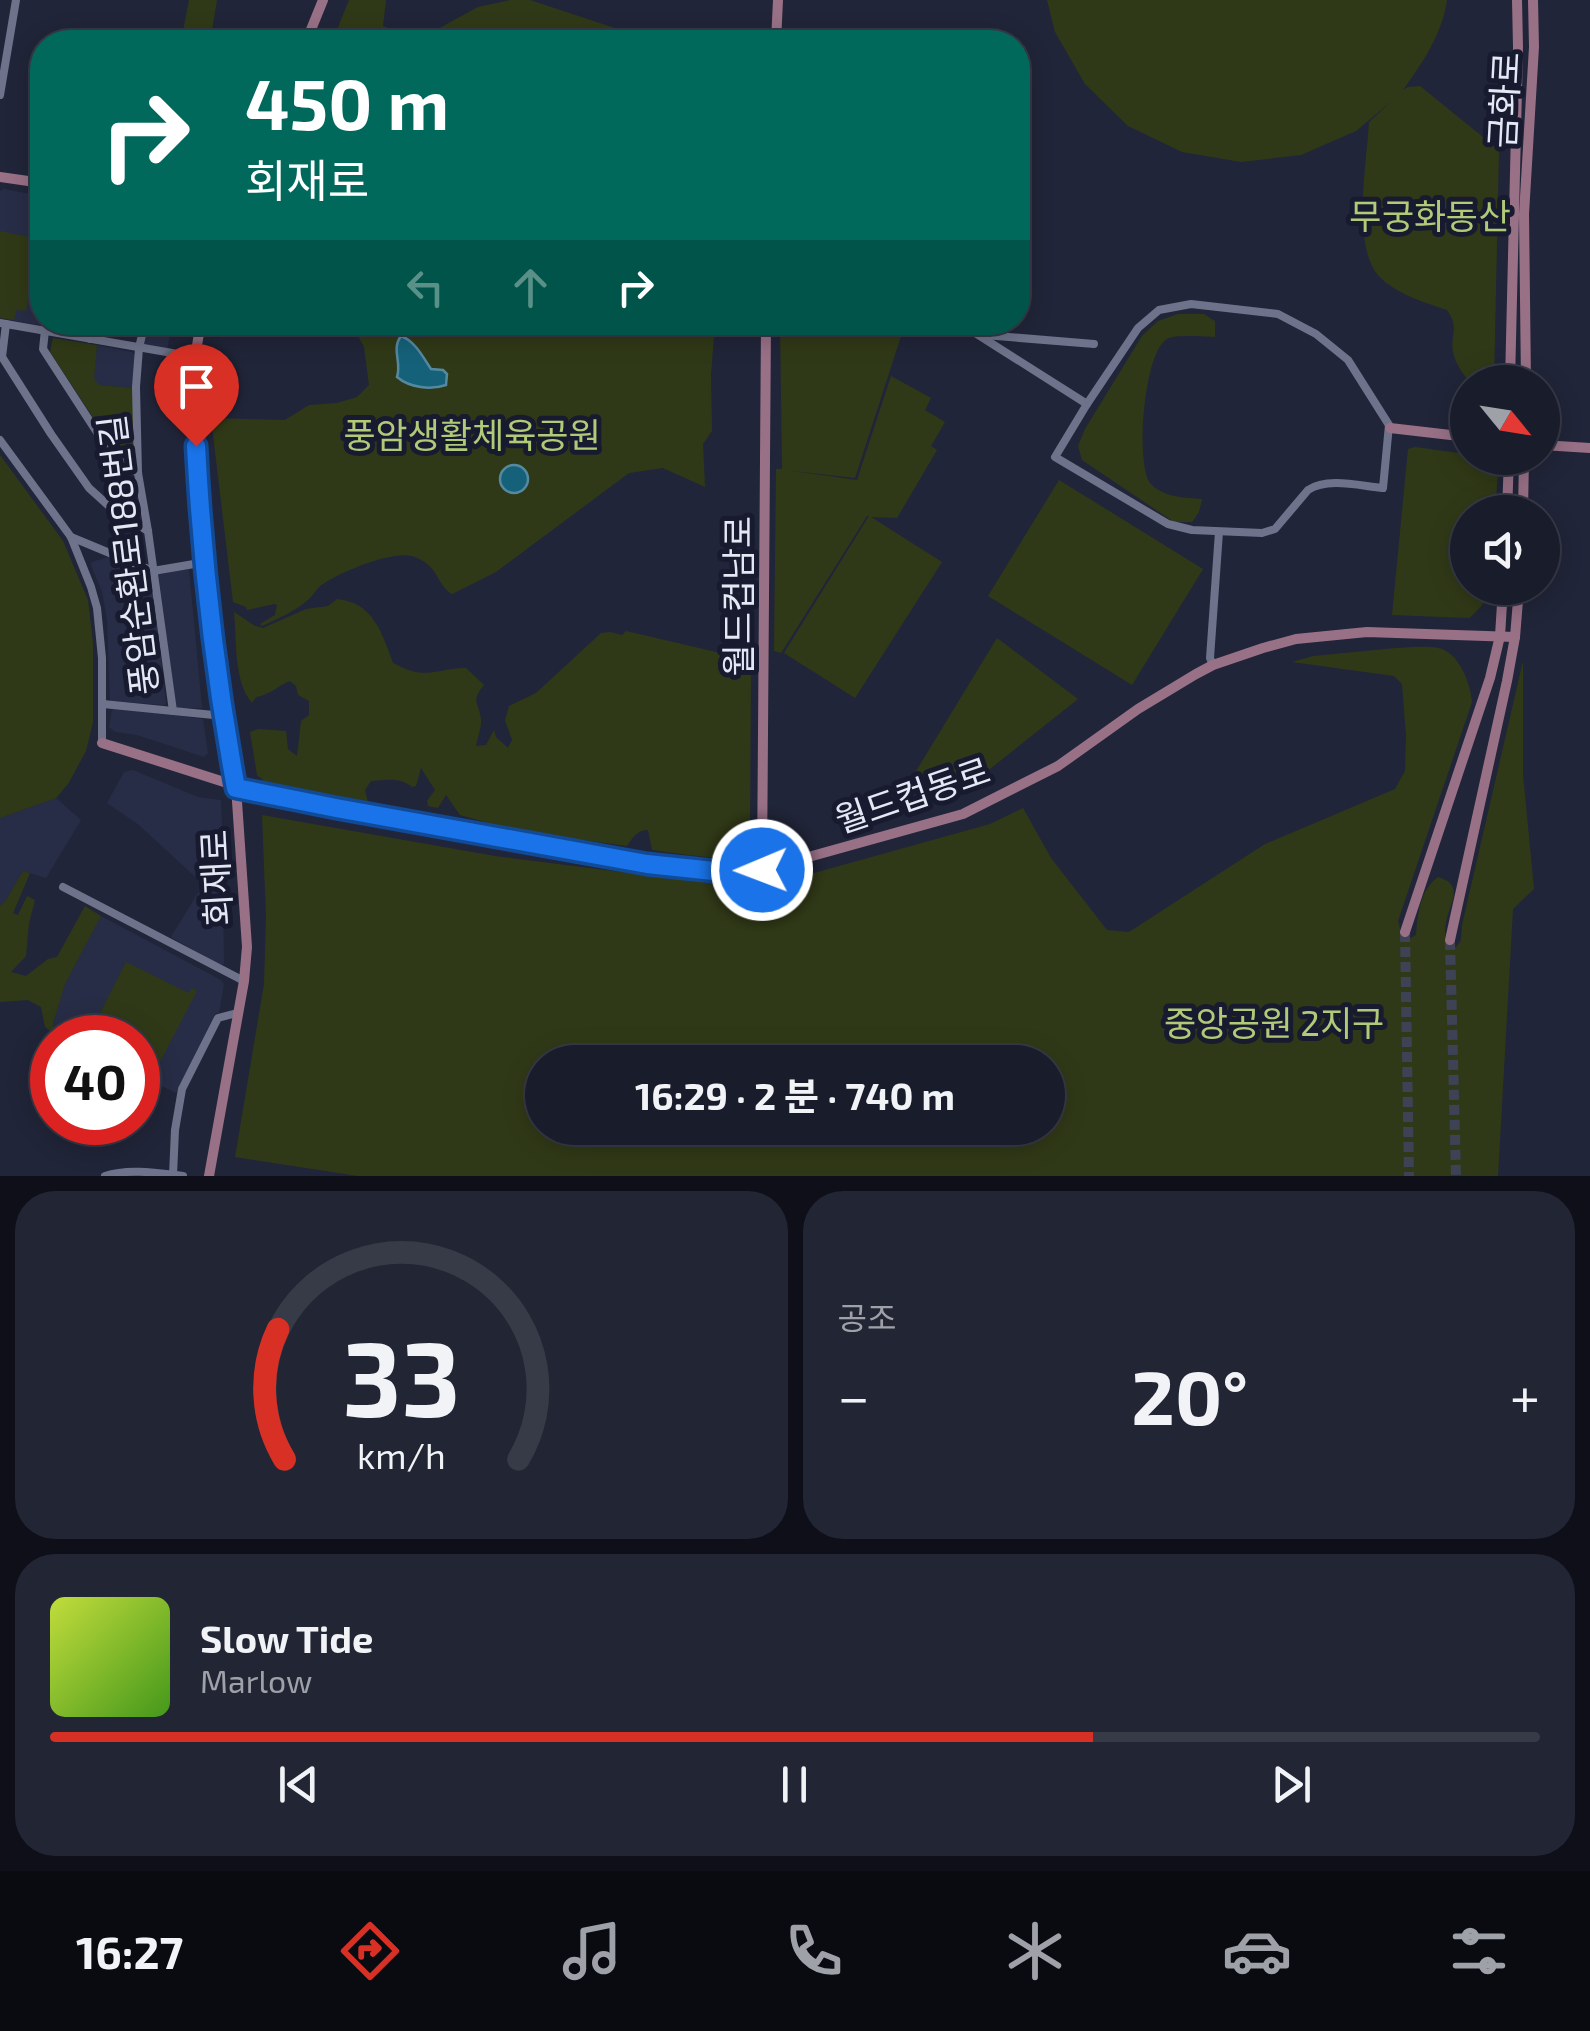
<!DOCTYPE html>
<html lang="ko">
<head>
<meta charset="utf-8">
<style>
  :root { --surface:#191c2b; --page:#222533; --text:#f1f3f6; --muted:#9fa1a9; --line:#373a47; --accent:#d93025 }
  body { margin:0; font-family:"Exo 2","Noto Sans KR",sans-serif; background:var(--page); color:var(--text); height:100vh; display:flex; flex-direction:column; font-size:38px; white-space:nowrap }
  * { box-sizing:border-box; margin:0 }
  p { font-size:32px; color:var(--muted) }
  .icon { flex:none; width:55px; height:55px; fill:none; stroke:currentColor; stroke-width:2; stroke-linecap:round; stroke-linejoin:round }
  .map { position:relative; height:1176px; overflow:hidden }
  .side { display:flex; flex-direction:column; gap:15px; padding:15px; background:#0e0f18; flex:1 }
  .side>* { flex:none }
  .top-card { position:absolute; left:30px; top:30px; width:1000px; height:305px; border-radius:40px; box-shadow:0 5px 25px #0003,0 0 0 2px var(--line); background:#00695c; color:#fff; overflow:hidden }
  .needle { width:65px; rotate:120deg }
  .tools { position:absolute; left:1450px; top:365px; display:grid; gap:20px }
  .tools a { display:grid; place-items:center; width:110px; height:110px; border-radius:50%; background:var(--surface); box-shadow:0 5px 25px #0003,0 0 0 2px var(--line); font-size:50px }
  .speed { position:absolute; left:30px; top:1015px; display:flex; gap:20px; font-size:50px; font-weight:700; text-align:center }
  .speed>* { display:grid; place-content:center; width:130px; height:130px; border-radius:50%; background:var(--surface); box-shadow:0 5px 25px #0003,0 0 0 2px var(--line); line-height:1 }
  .speed .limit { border:15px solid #d22; background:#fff; color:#111 }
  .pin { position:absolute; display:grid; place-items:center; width:85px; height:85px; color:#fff; margin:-102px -42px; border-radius:50% 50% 50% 0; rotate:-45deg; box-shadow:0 0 10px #0007 }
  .pin .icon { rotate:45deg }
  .me { position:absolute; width:110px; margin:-55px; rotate:269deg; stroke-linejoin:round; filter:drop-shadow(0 0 8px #0008) }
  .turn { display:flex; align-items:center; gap:35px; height:210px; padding:0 50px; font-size:45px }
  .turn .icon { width:130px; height:130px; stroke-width:2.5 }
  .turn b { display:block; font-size:70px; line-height:85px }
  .lanes { display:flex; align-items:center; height:95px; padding:0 50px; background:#0003; justify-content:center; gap:50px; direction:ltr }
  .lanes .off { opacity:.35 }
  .big { font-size:75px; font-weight:700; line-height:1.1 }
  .side .card { flex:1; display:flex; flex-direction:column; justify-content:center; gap:15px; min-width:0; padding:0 35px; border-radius:40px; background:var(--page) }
  .side .dial { align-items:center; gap:0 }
  .dial svg { height:260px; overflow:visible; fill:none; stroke:var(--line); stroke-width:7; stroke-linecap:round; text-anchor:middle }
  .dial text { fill:var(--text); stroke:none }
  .song { display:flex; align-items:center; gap:30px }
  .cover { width:120px; height:120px; border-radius:15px; background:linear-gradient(135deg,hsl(70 70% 55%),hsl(100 70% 35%)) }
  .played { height:10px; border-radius:5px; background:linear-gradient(90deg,var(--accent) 70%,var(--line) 70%) }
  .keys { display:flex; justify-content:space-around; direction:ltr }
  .heat { display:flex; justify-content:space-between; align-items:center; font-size:55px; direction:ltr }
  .side .tiles { flex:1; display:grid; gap:15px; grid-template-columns:1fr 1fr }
  .card:last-child { grid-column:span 2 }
  .trip { position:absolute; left:525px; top:1045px; width:540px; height:100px; border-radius:50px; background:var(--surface); box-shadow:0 5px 25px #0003,0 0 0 2px var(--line); font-weight:700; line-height:100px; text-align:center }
  .menu { display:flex; height:160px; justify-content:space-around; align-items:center; background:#0a0b11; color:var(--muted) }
  .menu .icon { width:70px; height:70px }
  .menu .selected { color:var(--accent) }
  .menu b { font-size:45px; color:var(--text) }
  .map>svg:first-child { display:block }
</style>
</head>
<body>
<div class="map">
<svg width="1590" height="1176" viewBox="0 0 1590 1176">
  <rect width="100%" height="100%" fill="#212539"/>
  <!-- built -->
  <g fill="#282d47">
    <polygon points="4,189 42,196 42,322 89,323 88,329 83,333 0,318 0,191"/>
    <polygon points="149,323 173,323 167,349 144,345"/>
    <polygon points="97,345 132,352 135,356 134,388 98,385 93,379"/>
    <polygon points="108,557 150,575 152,578 166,704 164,705 110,701 107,620 102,592 91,565 92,562"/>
    <polygon points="189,569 202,708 176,708 158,573"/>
    <polygon points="115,708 203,719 208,753 204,757 137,735 115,732 109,727 112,710"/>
    <polygon points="133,770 198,797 221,800 224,884 203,884 139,825 107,803 124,772"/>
    <polygon points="56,798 81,820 46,878 23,871 6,900 0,906 0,818"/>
    <polygon points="201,888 223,892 224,964 219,965 171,937"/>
    <polygon points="101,916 221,980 224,984 219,1013 216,1013 176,1093 138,1075 138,1038 58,1037 53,1024 65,984"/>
  </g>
  <!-- green -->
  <g fill="#303917" fill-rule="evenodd">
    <polygon points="189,0 217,0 211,36 183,31"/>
    <polygon points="349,0 386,0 383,26 403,33 434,31 478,7 510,0 530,0 642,37 652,42 546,41 543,42 332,42"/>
    <path d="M1047,0h400c-5,35 -25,63 -44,90l5,-3 12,-1 79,64 -5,232h-24c-7,-8 -15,-19 -17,-30 -3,-18 7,-23 -6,-42 -23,-8 -52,-16 -69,-35 -26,-29 -11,-115 -9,-153l24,-22 -37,31 -55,24 -60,7 -59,-10 -54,-26 -43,-42 -30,-52z"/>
    <polygon points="0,231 39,239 26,311 16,310 14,320 0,318"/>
    <path d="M1178,314h26l11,7v16c-12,0 -39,-3 -48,2 -23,12 -32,124 -17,144 12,14 35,15 52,16l-3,13 -7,10h-18l-92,-62 -4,-14 7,-17 57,-93 16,-15z"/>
    <path d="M351,323h364l-4,52 1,56 -9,13 2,43 -42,-19 -34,5 -133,99 -44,22c-17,-11 -12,-27 -37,-37 -20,-8 -71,14 -89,25 -8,4 -11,11 -16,16 -12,12 -33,21 -48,28l-2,-2 15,-9 2,-10 -3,-1 -27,6 -1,-3 -13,-5 -22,-184 74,2 24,-15 28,-2 20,-6 12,-12 -5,-38z"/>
    <polygon points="780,323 894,322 904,327 855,478 785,470 857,480 891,376 931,398 925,410 945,422 931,446 937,450 897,518 871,517 942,562 855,698 784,653 869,516 867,516 781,653 774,651 776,469 782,469"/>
    <polygon points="53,338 97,345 94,379 99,385 134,388 133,445 127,454 119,452 106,437 50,352"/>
    <path d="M1415,447l52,7 1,4h28l3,3 -4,51h-27v76h21c-2,13 -9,21 -20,30l-77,-3 16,-166z"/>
    <polygon points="0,455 63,541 88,600 93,643 93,722 86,751 68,784 56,798 0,818"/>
    <polygon points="1059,480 1203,569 1132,685 988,596"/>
    <path d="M337,599c36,3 45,34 56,64 33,18 39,6 73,5l18,17c-14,17 -5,17 -3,34 1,7 -4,20 -5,27l10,-1 8,-15 2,7 12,11 4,-8 -7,-20 4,-14 27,-13 65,-60 9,-1 12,3 4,-4 103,24 22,9 -1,170c-2,8 -4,17 -12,22 -11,6 -70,-4 -86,-6l-4,-20c-11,0 -15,7 -21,16l-110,-15 -57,-16 -14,-20 -8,13 -10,-2 -1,-5 8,-11 -14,-22 -5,18 -4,1c-11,-10 -27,-7 -41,-6l-6,9 3,12 -102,-19 -9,-8 -7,-43 8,-3 28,2 2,18 9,7 4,-35 8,-6v-14l-11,-6 -2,-9 -6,-5c-13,5 -20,14 -34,16l-4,6c-19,-23 -15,-63 -18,-91l21,14 8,2 43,-19 22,-3z"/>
    <polygon points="997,638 1078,699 946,804 907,786"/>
    <path d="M1396,648c14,0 38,-4 50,3 15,8 25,35 26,51l-74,219 4,15 7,3 7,-4c2,-22 4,-45 22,-58 27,8 12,25 8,45 -1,6 -1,12 -1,18l6,7h5l5,-7 1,-15 61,-264v114l11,114 -21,20 -15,267h-1140l-123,-19 29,-173 2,-68 -4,-101 233,41 262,33 233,-65 33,-16 28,50 56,72 22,2 136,-88 130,-55 10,-18 1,-35 -4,-52 -8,-8 -102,-14 21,-6zM542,1062h506v66h-506z"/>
    <polygon points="23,871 30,873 13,913 18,915 27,896 35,900 29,923 26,956 11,972 26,976 48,959 57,957 85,906 101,916 65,984 53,1024 58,1037 45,1027 41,1007 28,1000 0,1002 0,906 6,900"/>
    <polygon points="126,962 189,993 192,988 197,991 155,1071 150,1069 154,1060 138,1051 138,1038 110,1037 92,1029"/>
  </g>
  <!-- water -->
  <g fill="#16617a" stroke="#54899f" stroke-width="2.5">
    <path d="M401,336c14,5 22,21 30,33l12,1 4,4 -1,11c-15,5 -36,3 -49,-8 5,-15 -6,-28 4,-41z"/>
    <circle cx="514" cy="479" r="14"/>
  </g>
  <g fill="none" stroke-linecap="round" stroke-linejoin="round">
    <!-- secondary-tunnel -->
    <g stroke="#3e4255" stroke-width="10" stroke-dasharray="10 5" stroke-linecap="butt">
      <polyline points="1405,932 1409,1176"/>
      <polyline points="1450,940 1456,1176"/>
    </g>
    <!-- street -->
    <g stroke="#6e738b" stroke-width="8">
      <polyline points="0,95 16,0"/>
      <path d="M1191,304l87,10 38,20 32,26 41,65 -6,63c-23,-2 -55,-11 -75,2l-33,39 -13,4 -70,-3 -24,-6 -113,-67 32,-53 51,-76 21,-18z"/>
      <polyline points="958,322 1087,404"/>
      <polyline points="0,323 195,357"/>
      <polyline points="6,324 2,357 51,434 89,488 110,507 148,531"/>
      <polyline points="45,330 43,349 102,440 119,460 138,473"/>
      <polyline points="984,335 1094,344"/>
      <polyline points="90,339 93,322"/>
      <polyline points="0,440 71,537 91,587 97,608 102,658 102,743"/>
      <polyline points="71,537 153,571"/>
      <polyline points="153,571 194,564"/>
      <polyline points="1213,665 1210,658 1219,532"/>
      <polyline points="103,704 173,711 148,531 138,473 136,387 139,348 145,322"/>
      <polyline points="173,711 224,716"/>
      <polyline points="63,887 244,981"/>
      <polyline points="173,1175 175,1130 182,1089 218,1018 237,1013"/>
      <path d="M105,1176c23,-8 53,-3 78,0"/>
    </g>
    <!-- secondary -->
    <g stroke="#997187" stroke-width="10">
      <polyline points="306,42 323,0"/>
      <polyline points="776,42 778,0"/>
      <polyline points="0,177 42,183"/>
      <polyline points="201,322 194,363 193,389 197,474 203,541 224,716 236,787 247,947 244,981 209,1176"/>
      <polyline points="1510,382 1518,47 1517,0"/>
      <polyline points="1526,382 1524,214 1534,47 1533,0"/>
      <polyline points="1390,428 1468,437"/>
      <polyline points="1542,445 1590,448"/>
      <polyline points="1507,512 1509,458"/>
      <polyline points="1523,512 1524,458"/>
      <polyline points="102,743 265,795 647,864 723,871 762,870 963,814 1058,766 1138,709 1196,674 1213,665 1263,648 1296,639 1367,632 1515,637"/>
      <polyline points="762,870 766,322"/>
      <polyline points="1405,932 1490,678 1500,636 1503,588"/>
      <polyline points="1450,940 1507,681 1515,637 1519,588"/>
    </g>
  </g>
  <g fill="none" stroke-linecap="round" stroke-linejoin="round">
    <!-- route casing -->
    <g stroke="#114b97" stroke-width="25">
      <path id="route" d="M196,446c6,114 19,229 40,342l100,20 311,56 76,8 39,-2"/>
    </g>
    <!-- route -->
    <use href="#route" stroke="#1a73e8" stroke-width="18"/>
  </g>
  <g text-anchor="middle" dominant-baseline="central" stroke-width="10" stroke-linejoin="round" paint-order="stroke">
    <!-- street labels -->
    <g font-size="35" fill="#e4e7f4" stroke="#181b2f">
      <text transform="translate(1503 100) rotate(-87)">금화로</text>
      <text transform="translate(127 555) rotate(-97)">풍암순환로188번길</text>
      <text transform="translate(737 596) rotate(-90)">월드컵남로</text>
      <text transform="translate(912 794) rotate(-19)">월드컵동로</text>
      <text transform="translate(215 878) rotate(-93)">회재로</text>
    </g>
    <!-- park labels -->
    <g font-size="35" fill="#b1ca78" stroke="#181b2f">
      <text x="1430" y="215">무궁화동산</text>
      <text x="472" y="434">풍암생활체육공원</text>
      <text x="1274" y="1022">중앙공원 2지구</text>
    </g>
  </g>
</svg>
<div class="tools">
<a><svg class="needle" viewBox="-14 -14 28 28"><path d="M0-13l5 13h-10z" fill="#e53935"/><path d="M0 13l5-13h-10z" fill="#9fa1a9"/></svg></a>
<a><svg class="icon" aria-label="sound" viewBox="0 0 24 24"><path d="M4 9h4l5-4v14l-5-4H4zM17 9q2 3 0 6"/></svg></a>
</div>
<div class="speed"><div class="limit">40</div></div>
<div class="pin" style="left:196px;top:446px;background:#d93025"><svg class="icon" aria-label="arrive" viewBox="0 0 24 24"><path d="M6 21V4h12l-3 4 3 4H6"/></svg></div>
<svg class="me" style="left:762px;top:870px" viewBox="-20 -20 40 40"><circle r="17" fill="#1a73e8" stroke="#fff" stroke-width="3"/><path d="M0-11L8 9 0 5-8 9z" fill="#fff"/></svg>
<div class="trip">16:29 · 2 분 · 740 m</div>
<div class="top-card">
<div class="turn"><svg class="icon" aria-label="right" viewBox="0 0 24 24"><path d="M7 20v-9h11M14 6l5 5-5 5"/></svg><div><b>450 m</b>회재로</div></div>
<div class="lanes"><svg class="icon off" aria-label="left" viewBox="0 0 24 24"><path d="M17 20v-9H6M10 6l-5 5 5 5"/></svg><svg class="icon off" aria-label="ahead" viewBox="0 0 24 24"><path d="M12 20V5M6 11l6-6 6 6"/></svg><svg class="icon" aria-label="right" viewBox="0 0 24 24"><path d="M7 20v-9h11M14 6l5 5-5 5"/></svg></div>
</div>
</div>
<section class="side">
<div class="tiles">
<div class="card dial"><svg viewBox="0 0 100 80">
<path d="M14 69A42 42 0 1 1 86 69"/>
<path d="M14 69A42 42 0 0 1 12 29" stroke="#d93025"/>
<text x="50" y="56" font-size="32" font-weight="700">33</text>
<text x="50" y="72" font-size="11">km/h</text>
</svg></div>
<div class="card"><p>공조</p>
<div class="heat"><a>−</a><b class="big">20°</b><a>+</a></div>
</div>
<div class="card">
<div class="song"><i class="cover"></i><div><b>Slow Tide</b><p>Marlow</p></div></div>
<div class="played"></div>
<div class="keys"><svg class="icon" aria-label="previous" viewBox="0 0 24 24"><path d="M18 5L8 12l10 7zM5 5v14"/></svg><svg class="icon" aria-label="pause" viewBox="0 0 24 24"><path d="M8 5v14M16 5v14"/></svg><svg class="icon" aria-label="next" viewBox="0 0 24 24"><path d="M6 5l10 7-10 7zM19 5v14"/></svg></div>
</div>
</div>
</section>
<nav class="menu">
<b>16:27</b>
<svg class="icon selected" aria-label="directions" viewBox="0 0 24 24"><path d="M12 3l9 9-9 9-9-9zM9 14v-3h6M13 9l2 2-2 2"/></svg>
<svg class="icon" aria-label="music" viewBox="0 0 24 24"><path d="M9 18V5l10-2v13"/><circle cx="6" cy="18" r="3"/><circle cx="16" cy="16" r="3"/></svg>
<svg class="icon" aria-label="phone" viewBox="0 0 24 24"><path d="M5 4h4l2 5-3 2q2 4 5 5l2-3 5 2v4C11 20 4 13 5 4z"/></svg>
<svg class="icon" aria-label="climate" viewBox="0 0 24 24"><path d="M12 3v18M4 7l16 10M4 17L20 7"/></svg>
<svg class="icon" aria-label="car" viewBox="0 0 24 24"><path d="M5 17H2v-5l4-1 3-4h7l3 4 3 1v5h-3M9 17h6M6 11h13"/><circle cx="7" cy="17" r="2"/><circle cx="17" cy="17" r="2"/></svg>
<svg class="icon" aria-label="filters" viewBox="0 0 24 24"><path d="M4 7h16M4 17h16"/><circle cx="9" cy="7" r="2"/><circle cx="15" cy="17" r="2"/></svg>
</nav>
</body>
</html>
